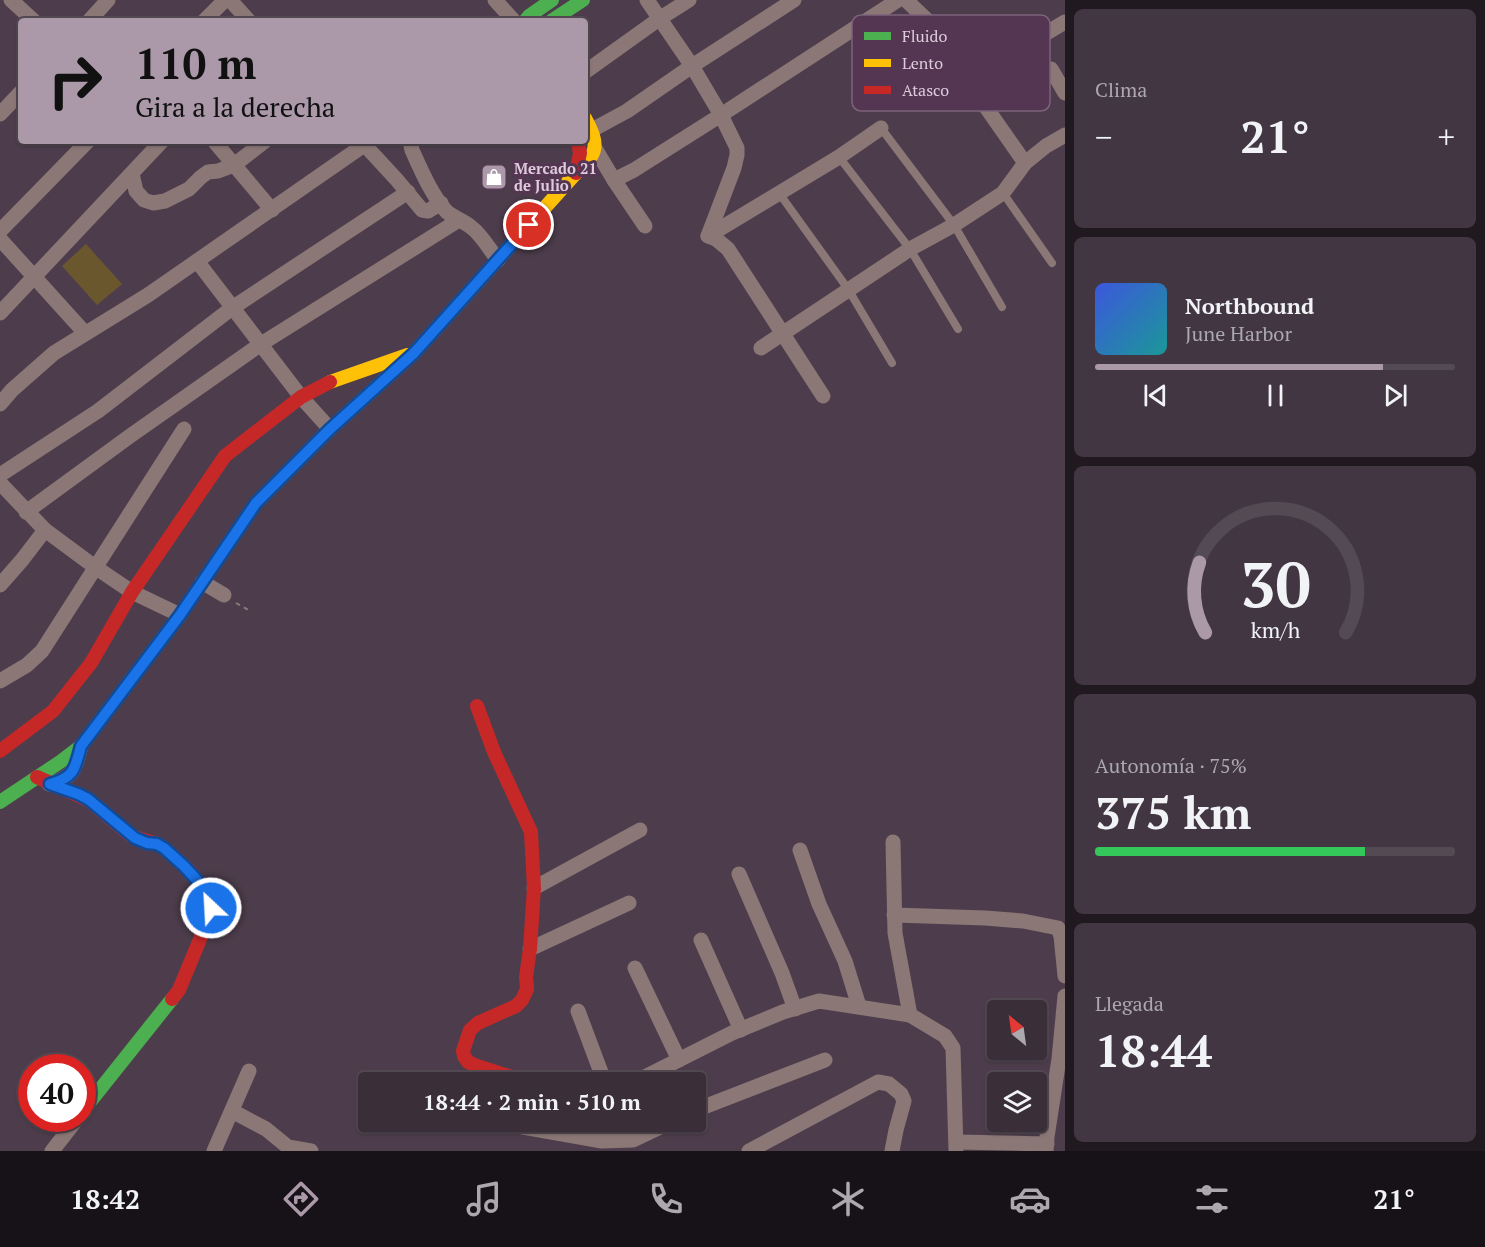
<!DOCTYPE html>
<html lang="es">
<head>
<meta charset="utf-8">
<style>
  :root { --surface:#3a2e39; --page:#413641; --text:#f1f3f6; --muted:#aba8ae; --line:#544a53; --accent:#ab99aa }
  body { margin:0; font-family:"PT Serif",serif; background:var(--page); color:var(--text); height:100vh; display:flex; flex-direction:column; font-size:22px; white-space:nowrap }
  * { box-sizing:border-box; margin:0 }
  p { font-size:20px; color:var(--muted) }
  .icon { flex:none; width:33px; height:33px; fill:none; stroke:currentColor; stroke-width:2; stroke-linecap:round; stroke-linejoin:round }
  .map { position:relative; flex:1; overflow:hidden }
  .drawer { display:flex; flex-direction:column; gap:9px; padding:9px; background:#20191f; width:420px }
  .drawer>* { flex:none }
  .top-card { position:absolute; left:18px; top:18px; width:570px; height:126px; border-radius:6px; box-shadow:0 2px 4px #0004,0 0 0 2px var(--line); background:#ab99aa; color:#111; overflow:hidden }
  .needle { width:39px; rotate:331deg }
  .fabs { position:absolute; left:987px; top:1000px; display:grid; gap:12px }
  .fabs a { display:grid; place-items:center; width:60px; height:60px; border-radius:6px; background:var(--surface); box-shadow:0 2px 4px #0004,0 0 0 2px var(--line); font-size:30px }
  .speed { position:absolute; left:18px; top:1054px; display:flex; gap:12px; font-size:30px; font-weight:700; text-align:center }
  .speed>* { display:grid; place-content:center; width:78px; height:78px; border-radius:50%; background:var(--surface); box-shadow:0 2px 4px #0004,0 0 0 2px var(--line); line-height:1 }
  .speed .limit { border:9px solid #d22; background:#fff; color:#111 }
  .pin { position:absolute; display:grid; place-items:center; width:51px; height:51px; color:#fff; margin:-26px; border:3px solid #fff; border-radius:50%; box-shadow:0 2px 6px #0007 }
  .me { position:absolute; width:66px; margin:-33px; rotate:335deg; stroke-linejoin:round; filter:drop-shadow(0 0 4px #0008) }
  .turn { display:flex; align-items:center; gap:21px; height:126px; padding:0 18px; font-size:27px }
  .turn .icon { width:78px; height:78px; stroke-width:2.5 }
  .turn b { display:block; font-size:42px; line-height:51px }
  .big { font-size:45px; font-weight:700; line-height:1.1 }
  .drawer .card { flex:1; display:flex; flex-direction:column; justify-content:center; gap:9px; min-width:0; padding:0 21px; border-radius:9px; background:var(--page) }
  .drawer .dial { align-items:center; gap:0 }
  .dial svg { height:156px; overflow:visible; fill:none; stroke:var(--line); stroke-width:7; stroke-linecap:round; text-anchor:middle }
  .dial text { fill:var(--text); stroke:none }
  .song { display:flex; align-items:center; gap:18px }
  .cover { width:72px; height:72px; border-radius:9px; background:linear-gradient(135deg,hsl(230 70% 55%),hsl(180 70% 35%)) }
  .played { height:6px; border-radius:3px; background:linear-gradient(90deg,var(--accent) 80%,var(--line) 80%) }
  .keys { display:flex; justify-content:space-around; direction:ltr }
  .heat { display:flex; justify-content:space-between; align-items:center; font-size:33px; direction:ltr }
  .charge { height:9px; border-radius:4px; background:linear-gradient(90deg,#34c759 75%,var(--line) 0) }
  .trip { position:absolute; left:358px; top:1072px; width:348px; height:60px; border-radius:6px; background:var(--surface); box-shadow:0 2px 4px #0004,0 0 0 2px var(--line); font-weight:700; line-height:60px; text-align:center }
  .tabs { display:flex; height:96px; justify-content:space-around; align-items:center; background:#171217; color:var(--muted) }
  .tabs .icon { width:42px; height:42px }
  .tabs .current { color:var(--accent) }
  .tabs b { font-size:27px; color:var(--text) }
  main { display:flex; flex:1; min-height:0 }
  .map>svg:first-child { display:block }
</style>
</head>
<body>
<main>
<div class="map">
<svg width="1065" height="1151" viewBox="0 0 1065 1151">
  <rect width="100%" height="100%" fill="#4d3d4c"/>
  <!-- green -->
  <polygon fill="#6a572e" points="86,244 122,284 97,305 62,266"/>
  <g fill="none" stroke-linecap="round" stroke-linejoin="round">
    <!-- path -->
    <polyline stroke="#8a7a7d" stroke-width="2" stroke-dasharray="4.5 4.5" stroke-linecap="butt" points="236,603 250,611"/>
    <!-- lane -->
    <g stroke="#8b7776" stroke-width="8">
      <polyline points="881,128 954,225 1002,307"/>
      <polyline points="839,157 910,249 958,329"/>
      <polyline points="779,193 848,289 892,363"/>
      <polyline points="1003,193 1052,263"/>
    </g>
    <!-- street -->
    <g stroke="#8b7776" stroke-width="15">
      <polyline points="11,0 34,21"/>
      <polyline points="230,0 249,21"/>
      <polyline points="495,0 514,21"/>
      <polyline points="647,0 692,66 721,115 737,148 737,155 734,168 708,236 716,239 728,249 823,396"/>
      <polyline points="906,0 930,23 967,80 1025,163"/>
      <polyline points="89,21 108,0"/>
      <polyline points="204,21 225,0"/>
      <polyline points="1051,69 1065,93"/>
      <polyline points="585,72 659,19 689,0"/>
      <polyline points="967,80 1065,22"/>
      <polyline points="0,114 21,92"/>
      <polyline points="592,130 627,111 692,66 794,0"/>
      <polyline points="214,141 272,210"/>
      <polyline points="361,141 397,180 422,210 428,211 441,203"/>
      <path d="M410,141l2,9c9,20 20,46 35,62 7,6 17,9 24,15 11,8 18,22 27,33"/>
      <polyline points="596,150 614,180 645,226"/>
      <polyline points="132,174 136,191 144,200 153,203 165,201 189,189 201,177 208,172 218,171 234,165 265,141"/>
      <polyline points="614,180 634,170 721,115 898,0"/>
      <polyline points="0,231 88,141"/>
      <polyline points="708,236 839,157 881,128"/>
      <polyline points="0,239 85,333"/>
      <polyline points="197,261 301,397 330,429"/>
      <polyline points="0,313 162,141"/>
      <polyline points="761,348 910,249 954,225 1003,193 1025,163 1046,146 1065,135"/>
      <polyline points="0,404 12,390 54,353 148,295 364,145"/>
      <polyline points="0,475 98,411 232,308 408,192"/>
      <polyline points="0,483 45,530 95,567 132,592 180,615"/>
      <polyline points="26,512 130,436 261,344 459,220"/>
      <polyline points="202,582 224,595"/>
      <polyline points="0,585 22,560 45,530"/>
      <polyline points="0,681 27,665 42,651 184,429"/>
      <path d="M49,784c25,-6 26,-15 32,-38"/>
      <polyline points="893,842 895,933 910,1015"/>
      <polyline points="800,850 819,904 845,961 859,1006"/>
      <polyline points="739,874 782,973 795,1009"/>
      <polyline points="534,888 640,830"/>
      <polyline points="894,915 985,918 1023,921 1058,928 1061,936 1065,976"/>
      <polyline points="701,940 741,1030"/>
      <polyline points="530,949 629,903"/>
      <polyline points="635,968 679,1060"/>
      <polyline points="578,1011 605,1083"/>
      <polyline points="364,1083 369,1084"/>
      <polyline points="633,1083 732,1033 783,1012 819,1001 910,1015 945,1036 953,1048 956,1151"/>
      <polyline points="696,1110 825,1060"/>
      <polyline points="232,1111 266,1129 288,1147 311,1151"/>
      <polyline points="507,1122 523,1127 602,1141 633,1140 671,1122"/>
      <polyline points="957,1142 1047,1144"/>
      <polyline points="52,1151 77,1119"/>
      <polyline points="214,1151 249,1071"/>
      <polyline points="749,1151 878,1082 889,1084 901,1094 904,1101 896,1130 892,1151"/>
      <polyline points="1046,1151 1047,1137 1059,1059 1065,996"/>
    </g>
    <!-- fast -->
    <g stroke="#4caf50" stroke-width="14">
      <polyline points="525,21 529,16 552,0"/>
      <polyline points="551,21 583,0"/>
      <polyline points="0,802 60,762 81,746 180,615 256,503 308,451"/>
      <polyline points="82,1112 172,999"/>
    </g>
    <!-- slow -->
    <g stroke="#ffc107" stroke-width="14">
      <polyline points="330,382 407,355"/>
      <path d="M308,451l22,-22 84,-76 162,-180c23,-20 23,-29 9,-55"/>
    </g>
    <!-- jam -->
    <g stroke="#c62828" stroke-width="14">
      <polyline points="576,173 580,153 578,141"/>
      <polyline points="477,706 494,752 531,832 534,888 530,949 526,977 527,989 522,1000 516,1006 478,1023 470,1030 463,1051 464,1056 468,1062 477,1066 505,1075 538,1083"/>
      <polyline points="0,751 53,711 91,663 132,592 225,456 301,397 330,382"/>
      <polyline points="37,777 88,800 131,836 157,844 163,847 186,867 207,891 211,901 210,915 179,990 172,999"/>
    </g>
  </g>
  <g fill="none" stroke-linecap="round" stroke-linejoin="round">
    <!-- route casing -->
    <g stroke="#114b97" stroke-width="15">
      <path id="route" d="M211,908l-2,-13 -3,-5 -22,-24 -20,-18 -7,-4 -10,-1 -12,-5 -47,-39 -10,-5 -28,-10c24,-6 25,-15 31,-38l99,-131 76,-112 74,-74 84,-76 115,-128"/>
    </g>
    <!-- route -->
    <use href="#route" stroke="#1a73e8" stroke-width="10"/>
  </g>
  <!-- icons -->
  <defs>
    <g id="shop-square" transform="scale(1.35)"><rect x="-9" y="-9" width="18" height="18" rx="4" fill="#ab99aa" stroke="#543652"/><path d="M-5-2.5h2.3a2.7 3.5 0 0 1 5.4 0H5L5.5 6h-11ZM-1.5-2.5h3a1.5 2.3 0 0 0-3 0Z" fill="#fff"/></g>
  </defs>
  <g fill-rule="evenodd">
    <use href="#shop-square" x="494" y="177"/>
  </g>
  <g text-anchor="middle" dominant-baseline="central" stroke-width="6" stroke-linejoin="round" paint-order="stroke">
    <!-- poi labels -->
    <g font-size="15" font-weight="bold" fill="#decbdc" stroke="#543652" text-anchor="start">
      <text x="514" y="168">Mercado 21<tspan x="514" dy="17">de Julio</tspan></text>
    </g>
  </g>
  <!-- legend -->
  <rect x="852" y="15" width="198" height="96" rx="9" fill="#543652" stroke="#7d637b" stroke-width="1.5"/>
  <rect x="864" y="32" width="27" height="8" fill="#4caf50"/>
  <rect x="864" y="59" width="27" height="8" fill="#ffc107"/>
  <rect x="864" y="86" width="27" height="8" fill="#c62828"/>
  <g font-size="16" fill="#decbdc">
    <text x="902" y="42">Fluido</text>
    <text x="902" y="69">Lento</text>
    <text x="902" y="96">Atasco</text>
  </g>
</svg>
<div class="fabs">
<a><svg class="needle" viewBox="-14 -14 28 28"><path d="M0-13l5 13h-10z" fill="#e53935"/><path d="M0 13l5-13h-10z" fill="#aba8ae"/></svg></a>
<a><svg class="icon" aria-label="layers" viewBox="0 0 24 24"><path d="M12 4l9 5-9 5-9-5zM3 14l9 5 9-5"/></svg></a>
</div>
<div class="speed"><div class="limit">40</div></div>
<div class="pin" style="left:529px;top:225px;background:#d93025"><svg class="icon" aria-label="arrive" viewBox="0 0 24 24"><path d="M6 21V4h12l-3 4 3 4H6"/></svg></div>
<svg class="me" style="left:211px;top:908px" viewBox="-20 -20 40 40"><circle r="17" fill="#1a73e8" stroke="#fff" stroke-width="3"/><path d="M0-11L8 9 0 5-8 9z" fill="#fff"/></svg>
<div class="trip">18:44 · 2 min · 510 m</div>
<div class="top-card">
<div class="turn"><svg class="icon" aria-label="right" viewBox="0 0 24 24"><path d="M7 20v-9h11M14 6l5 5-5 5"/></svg><div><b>110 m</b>Gira a la derecha</div></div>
</div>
</div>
<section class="drawer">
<div class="card"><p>Clima</p>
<div class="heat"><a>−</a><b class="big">21°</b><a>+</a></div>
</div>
<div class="card">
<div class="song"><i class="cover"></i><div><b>Northbound</b><p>June Harbor</p></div></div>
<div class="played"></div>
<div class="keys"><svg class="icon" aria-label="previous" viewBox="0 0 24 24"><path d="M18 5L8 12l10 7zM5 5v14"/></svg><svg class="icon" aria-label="pause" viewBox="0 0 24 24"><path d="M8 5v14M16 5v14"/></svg><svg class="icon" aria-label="next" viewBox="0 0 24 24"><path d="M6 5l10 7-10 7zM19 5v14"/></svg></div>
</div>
<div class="card dial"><svg viewBox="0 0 100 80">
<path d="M14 69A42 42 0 1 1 86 69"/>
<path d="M14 69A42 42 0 0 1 11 33" stroke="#ab99aa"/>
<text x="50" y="56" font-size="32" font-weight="700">30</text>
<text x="50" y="72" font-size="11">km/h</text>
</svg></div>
<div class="card"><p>Autonomía · 75%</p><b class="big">375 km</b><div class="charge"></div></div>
<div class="card"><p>Llegada</p><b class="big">18:44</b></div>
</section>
</main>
<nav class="tabs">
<b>18:42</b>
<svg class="icon current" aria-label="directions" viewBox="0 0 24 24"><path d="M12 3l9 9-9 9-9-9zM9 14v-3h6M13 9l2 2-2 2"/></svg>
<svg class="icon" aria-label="music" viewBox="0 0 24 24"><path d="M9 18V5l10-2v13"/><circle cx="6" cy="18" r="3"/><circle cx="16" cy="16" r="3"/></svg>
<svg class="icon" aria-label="phone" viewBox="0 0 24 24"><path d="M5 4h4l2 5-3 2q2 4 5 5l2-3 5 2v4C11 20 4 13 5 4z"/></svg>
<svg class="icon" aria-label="climate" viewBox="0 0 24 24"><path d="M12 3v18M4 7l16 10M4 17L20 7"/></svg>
<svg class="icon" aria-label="car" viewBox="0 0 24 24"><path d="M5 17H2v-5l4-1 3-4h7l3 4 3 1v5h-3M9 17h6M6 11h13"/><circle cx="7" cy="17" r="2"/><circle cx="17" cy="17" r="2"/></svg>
<svg class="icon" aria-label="filters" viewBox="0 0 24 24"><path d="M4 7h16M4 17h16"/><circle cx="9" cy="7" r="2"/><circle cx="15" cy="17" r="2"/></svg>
<b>21°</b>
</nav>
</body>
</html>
